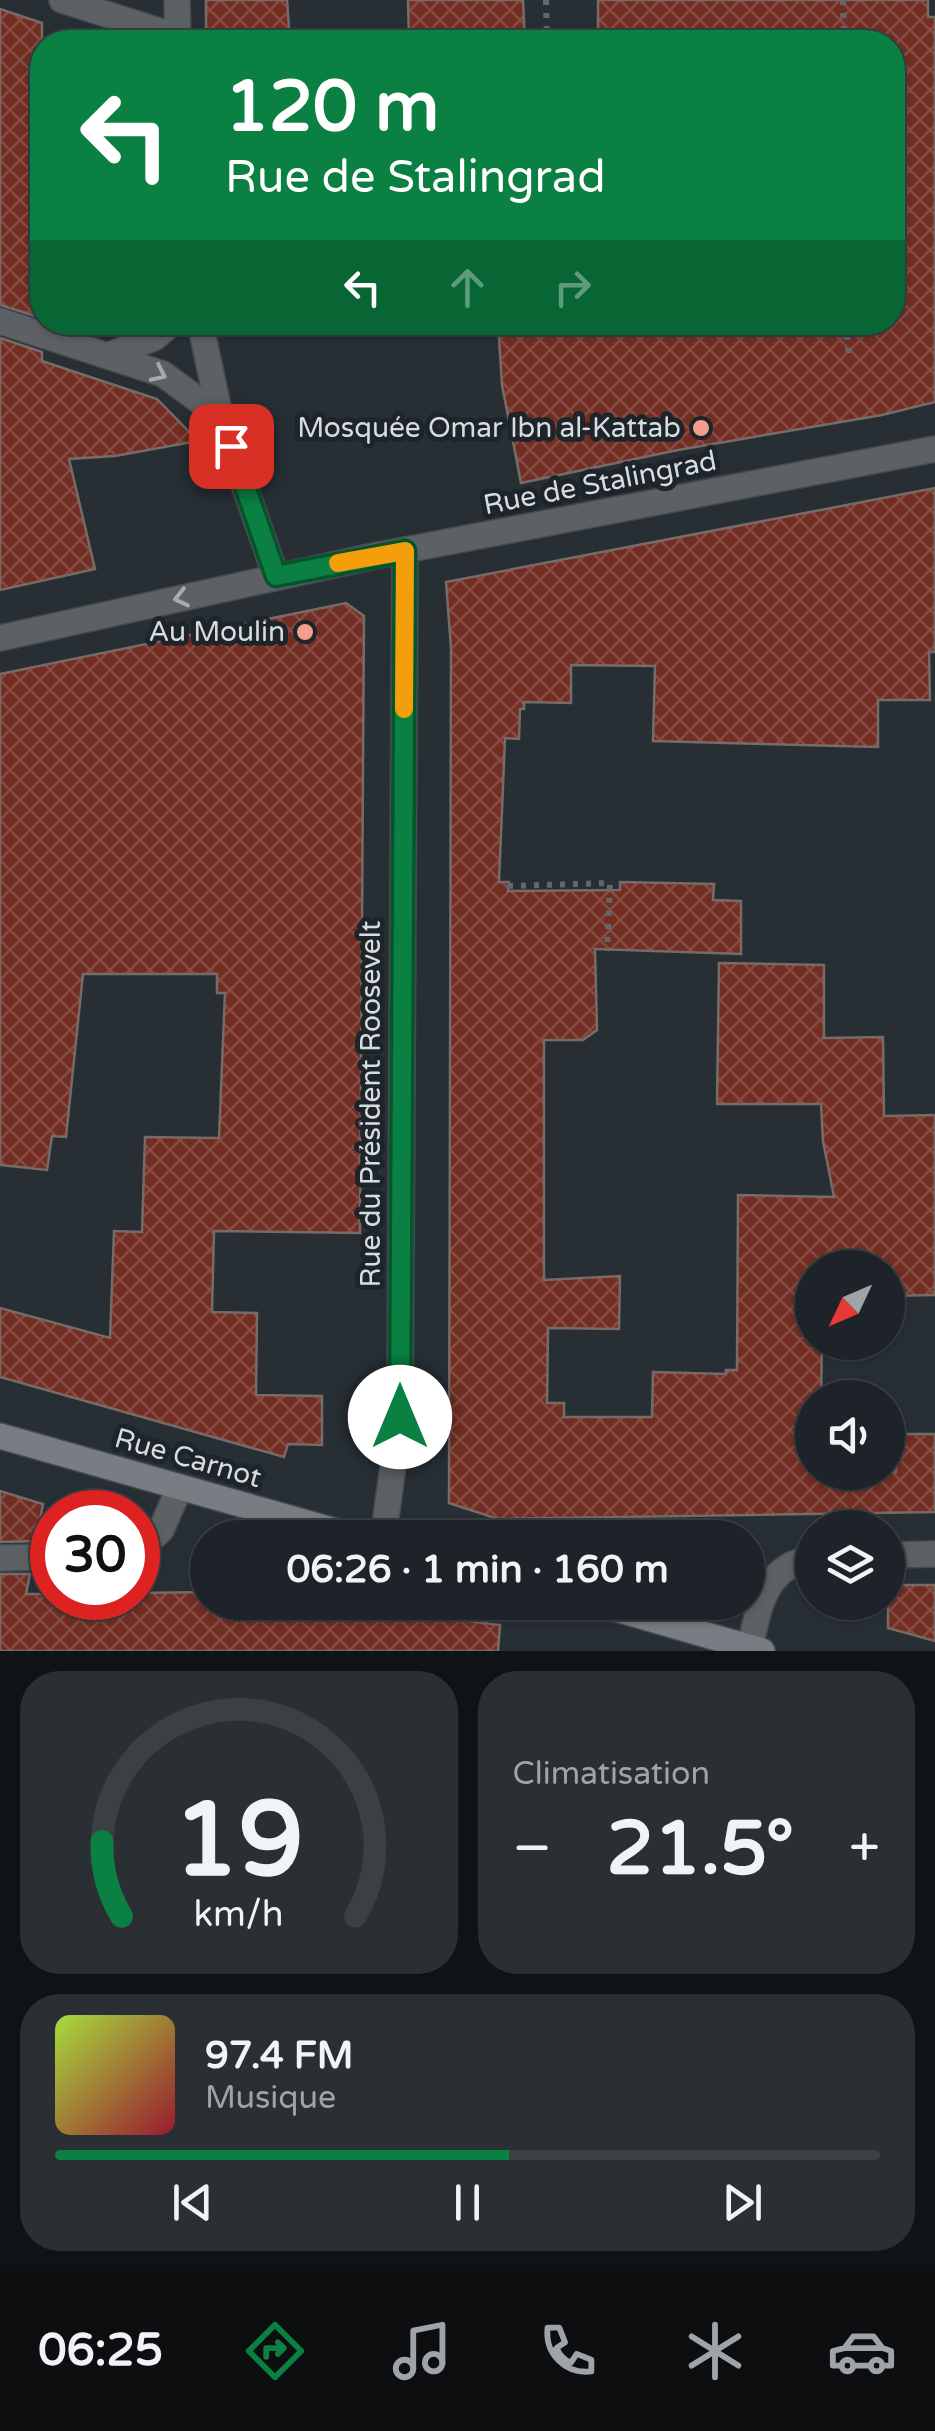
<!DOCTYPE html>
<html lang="fr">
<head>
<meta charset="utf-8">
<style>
  :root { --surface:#1d2328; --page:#2a2f34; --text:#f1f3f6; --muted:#a0a4a8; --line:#3b4045; --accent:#0b8043 }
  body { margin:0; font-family:"Varela Round",sans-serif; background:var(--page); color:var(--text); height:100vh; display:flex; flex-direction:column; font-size:38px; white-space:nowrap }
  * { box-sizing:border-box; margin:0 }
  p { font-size:32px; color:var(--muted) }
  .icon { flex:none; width:55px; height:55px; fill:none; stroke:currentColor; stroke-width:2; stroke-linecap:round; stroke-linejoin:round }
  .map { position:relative; height:1651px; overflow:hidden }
  .side { display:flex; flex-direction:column; gap:20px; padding:20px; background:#101316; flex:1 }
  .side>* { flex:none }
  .hud { position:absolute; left:30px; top:30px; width:875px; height:305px; border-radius:40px; box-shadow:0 2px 8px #0004,0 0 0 2px var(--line); background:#0b8043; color:#fff; overflow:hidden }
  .needle { width:65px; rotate:226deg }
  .tools { position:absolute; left:795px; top:1250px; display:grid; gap:20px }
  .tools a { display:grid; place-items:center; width:110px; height:110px; border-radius:50%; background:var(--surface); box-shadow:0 2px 8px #0004,0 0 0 2px var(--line); font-size:50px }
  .speed { position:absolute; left:30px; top:1490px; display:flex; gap:20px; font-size:50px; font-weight:700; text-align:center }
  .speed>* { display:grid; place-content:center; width:130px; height:130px; border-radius:50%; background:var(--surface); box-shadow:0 2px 8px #0004,0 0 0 2px var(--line); line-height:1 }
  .speed .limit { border:15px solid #d22; background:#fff; color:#111 }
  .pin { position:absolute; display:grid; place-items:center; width:85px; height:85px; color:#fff; margin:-42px; border-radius:20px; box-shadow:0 5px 15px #0006 }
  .me { position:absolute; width:110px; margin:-55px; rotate:0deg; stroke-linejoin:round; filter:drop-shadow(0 0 8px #0008) }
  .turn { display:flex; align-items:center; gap:35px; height:210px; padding:0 30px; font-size:45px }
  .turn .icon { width:130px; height:130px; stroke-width:2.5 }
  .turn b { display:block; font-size:70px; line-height:85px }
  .lanes { display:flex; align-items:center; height:95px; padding:0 30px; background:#0003; justify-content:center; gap:50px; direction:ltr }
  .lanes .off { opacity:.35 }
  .big { font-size:75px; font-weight:800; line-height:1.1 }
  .side .card { flex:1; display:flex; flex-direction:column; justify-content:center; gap:15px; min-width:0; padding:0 35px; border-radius:40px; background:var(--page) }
  .side .dial { align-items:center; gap:0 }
  .dial svg { height:260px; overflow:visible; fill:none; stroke:var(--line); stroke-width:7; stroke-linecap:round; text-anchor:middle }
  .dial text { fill:var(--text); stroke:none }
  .song { display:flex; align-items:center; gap:30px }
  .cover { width:120px; height:120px; border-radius:15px; background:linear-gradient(135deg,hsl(80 70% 55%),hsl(350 70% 35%)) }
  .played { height:10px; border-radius:5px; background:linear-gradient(90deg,var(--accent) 55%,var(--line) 55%) }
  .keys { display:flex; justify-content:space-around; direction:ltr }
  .heat { display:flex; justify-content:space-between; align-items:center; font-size:55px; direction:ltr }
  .side .tiles { flex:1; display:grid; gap:20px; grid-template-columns:1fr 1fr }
  .card:last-child { grid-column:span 2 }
  .trip { position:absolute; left:190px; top:1520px; width:575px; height:100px; border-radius:50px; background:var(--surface); box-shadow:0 2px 8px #0004,0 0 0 2px var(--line); font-weight:800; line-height:100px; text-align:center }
  .menu { display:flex; height:160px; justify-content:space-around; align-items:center; background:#0c0e10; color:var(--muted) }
  .menu .icon { width:70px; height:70px }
  .menu .active { color:var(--accent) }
  .menu b { font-size:45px; color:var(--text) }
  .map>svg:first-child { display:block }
</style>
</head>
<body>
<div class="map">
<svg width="935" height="1651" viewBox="0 0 935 1651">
  <defs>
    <pattern id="building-cross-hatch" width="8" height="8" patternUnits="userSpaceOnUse" patternTransform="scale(2.5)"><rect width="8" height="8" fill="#732e23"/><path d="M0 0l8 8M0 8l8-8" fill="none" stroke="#864c43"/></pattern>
  </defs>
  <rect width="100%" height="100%" fill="#272f35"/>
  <!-- building -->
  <g fill="url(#building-cross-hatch)" stroke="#776b68" stroke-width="2.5">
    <polygon points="206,0 287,0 290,42 206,42"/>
    <polygon points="408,0 523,0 525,42 409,42"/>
    <polygon points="598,0 928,0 928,17 935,17 935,402 882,415 678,450 521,483 502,385 498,322 892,322 892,42 598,42"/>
    <polygon points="0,9 42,23 42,318 0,305"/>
    <polygon points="0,338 42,352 42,361 157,399 198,441 115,456 69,459 95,569 0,590"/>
    <polygon points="935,488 935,652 929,652 930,700 878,700 878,747 653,741 655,666 571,665 571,703 524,702 524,709 520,709 519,739 505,738 499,882 509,882 508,891 620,890 620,882 714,884 713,900 741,901 741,954 595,949 597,1030 583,1040 544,1040 544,1280 620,1276 619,1329 548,1328 547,1403 564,1403 564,1417 652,1417 653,1372 726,1374 726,1370 737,1370 738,1195 834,1197 823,1141 821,1104 717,1104 719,963 824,965 824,1038 883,1037 884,1116 935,1115 935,1295 888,1296 888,1268 812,1268 812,1342 822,1342 821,1398 812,1398 812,1472 896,1472 897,1434 935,1434 935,1512 498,1519 449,1503 451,648 446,582"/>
    <polygon points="346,603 364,616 360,1233 214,1231 212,1312 257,1313 256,1395 322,1396 322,1445 288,1444 284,1457 0,1377 0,1308 110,1338 114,1231 142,1232 145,1137 219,1138 225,993 217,993 217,974 83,974 66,1137 52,1136 47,1170 0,1165 0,674"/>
    <polygon points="0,1491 43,1504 36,1541 0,1542"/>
    <polygon points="0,1574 30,1574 26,1594 52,1594 52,1598 138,1598 138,1593 208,1592 208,1602 314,1602 500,1625 498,1651 0,1651"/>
    <polygon points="888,1585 935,1585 935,1641 888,1628"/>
  </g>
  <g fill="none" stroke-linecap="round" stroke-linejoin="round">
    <!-- street casing -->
    <g stroke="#434b50" stroke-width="28">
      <g id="street">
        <polyline points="62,0 178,37"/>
        <polyline points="177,0 178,42"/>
        <polyline points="0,321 163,374 220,416"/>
        <polyline points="200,322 220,416 276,576"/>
        <polyline points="109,355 154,338 173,322"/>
        <polyline points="0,638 374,556 935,449"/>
        <polyline points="383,1538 400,1417 405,551"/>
        <polyline points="138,1551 161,1530 180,1487"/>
        <polyline points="888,1555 935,1554"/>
        <polyline points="0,1558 52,1557"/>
        <path d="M750,1647c9,-40 15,-82 62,-88"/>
      </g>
    </g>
    <!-- secondary casing -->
    <g stroke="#434b50" stroke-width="28">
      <g id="secondary">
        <polyline points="0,1436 360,1538"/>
        <polyline points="592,1602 762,1651"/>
      </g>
    </g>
    <!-- path -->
    <g stroke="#62696e" stroke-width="6" stroke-dasharray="5 8" stroke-linecap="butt">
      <polyline points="546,0 547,42"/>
      <polyline points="843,0 844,42"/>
      <polyline points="846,322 849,358"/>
      <polyline points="508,886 610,883 607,951"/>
    </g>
    <!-- street -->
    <use href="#street" stroke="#5d6164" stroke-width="25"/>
    <!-- secondary -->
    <use href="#secondary" stroke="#777d82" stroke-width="25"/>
  </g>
  <!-- one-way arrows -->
  <defs><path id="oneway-chevron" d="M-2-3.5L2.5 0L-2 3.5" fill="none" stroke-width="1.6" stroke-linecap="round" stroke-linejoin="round" transform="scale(2.5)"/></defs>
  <g stroke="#a6abae">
    <use href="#oneway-chevron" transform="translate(159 374) rotate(25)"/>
    <use href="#oneway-chevron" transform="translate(181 598) rotate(167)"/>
  </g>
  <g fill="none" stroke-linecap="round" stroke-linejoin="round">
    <!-- route casing -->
    <g stroke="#07532c" stroke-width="25">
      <polyline id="route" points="231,446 276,576 405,551 400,1417"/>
    </g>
    <!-- route -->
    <use href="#route" stroke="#0b8043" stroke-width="18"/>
    <!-- slow -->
    <polyline stroke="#f59e0b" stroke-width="18" points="338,563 405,551 404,709"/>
  </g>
  <!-- markers -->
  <g fill="#f49d8c" stroke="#1d252b" stroke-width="4">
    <circle cx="701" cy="428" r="10"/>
    <circle cx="305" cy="632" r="10"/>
  </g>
  <g text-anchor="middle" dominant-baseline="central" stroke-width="10" stroke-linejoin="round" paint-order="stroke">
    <!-- poi labels -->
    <g font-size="28" fill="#d7dce0" stroke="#1d252b" text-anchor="end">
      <text x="681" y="428">Mosquée Omar Ibn al-Kattab</text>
      <text x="285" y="632">Au Moulin</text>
    </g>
    <!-- street labels -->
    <g font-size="28" fill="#d7dce0" stroke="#1d252b">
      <text transform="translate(600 483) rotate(-11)">Rue de Stalingrad</text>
      <text transform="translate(371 1104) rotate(-90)">Rue du Président Roosevelt</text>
      <text transform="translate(188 1458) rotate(16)">Rue Carnot</text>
    </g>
  </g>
</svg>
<div class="tools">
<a><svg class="needle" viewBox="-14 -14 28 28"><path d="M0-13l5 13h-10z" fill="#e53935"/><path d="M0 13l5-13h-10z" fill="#a0a4a8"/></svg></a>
<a><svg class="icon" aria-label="sound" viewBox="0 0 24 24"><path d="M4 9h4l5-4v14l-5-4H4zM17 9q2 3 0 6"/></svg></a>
<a><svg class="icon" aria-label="layers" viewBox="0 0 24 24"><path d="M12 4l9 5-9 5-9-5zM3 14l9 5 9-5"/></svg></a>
</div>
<div class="speed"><div class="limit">30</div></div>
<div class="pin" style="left:231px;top:446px;background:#d93025"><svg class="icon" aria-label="arrive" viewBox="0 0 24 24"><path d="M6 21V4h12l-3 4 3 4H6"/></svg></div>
<svg class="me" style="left:400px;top:1417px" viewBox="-20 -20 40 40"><circle r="19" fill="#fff"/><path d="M0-13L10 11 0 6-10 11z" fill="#0b8043"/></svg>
<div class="trip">06:26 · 1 min · 160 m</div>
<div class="hud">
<div class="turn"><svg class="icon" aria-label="left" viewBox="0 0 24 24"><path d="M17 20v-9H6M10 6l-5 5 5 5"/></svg><div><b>120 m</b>Rue de Stalingrad</div></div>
<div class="lanes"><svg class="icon" aria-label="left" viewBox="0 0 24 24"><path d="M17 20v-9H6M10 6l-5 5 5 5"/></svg><svg class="icon off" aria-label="ahead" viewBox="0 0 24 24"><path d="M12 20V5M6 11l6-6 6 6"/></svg><svg class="icon off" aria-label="right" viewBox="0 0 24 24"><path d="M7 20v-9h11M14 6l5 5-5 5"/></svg></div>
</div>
</div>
<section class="side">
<div class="tiles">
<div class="card dial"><svg viewBox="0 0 100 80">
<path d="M14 69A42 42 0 1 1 86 69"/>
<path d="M14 69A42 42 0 0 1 8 46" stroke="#0b8043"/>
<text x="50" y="56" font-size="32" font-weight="700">19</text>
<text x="50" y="72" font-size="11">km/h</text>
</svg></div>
<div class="card"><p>Climatisation</p>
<div class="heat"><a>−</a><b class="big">21.5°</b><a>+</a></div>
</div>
<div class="card">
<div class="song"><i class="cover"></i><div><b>97.4 FM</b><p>Musique</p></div></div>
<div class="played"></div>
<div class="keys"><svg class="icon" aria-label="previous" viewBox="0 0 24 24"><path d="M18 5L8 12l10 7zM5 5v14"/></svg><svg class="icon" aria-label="pause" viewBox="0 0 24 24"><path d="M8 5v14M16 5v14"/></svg><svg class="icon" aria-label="next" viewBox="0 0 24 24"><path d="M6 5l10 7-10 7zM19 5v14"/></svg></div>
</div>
</div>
</section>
<nav class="menu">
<b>06:25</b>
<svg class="icon active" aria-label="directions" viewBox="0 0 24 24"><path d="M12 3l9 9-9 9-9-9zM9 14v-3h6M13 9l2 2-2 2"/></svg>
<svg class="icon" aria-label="music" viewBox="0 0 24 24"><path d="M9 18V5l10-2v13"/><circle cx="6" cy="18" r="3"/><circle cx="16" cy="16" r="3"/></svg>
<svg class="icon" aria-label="phone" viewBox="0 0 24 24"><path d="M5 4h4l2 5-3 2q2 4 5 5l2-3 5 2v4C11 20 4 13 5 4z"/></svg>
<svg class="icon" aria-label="climate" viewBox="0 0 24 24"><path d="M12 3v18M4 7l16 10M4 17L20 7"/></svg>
<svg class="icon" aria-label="car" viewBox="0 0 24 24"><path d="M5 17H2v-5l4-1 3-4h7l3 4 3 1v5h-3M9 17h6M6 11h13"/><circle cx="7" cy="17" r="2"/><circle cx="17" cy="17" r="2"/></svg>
</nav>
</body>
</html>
